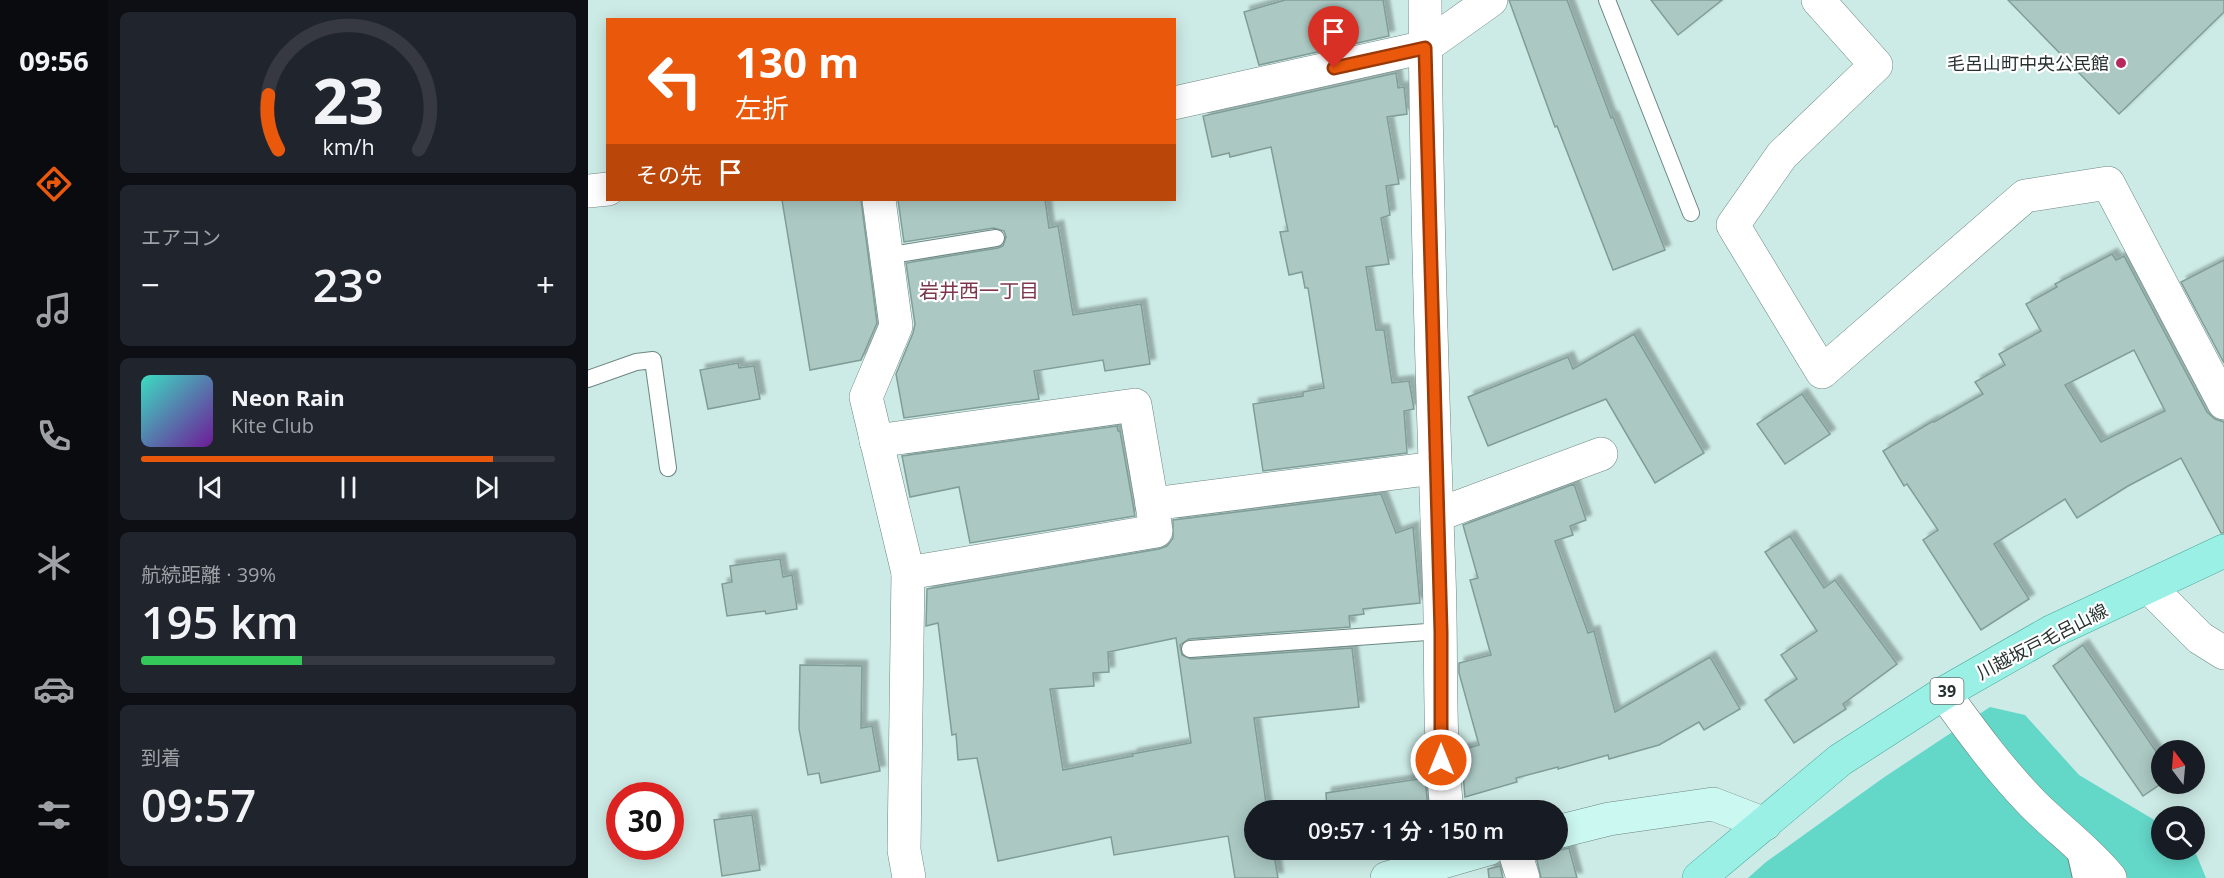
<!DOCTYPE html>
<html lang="ja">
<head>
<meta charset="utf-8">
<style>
  :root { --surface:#171b24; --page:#20242c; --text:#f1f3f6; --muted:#9ea1a6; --line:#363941; --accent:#ea580c }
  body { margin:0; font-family:"Open Sans","Noto Sans JP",sans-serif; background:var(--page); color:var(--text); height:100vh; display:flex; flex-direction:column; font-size:22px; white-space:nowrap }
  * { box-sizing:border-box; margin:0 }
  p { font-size:20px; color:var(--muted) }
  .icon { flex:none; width:33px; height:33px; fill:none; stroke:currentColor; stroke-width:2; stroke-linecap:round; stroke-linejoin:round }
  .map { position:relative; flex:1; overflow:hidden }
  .sheet { display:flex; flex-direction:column; gap:12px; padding:12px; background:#0d0f14; width:480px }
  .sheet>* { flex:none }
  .banner { position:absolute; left:18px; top:18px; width:570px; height:183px; border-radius:0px; box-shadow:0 3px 15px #0003; background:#ea580c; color:#fff; overflow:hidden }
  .needle { width:39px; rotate:344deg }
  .fabs { position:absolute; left:1563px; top:740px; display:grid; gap:12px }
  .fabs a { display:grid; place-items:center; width:54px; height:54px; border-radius:50%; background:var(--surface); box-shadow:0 3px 15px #0003; font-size:30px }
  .speed { position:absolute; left:18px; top:782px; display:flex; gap:12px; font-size:30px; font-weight:700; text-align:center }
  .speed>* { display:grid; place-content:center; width:78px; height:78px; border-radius:50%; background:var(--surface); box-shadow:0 3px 15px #0003; line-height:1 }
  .speed .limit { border:9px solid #d22; background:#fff; color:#111 }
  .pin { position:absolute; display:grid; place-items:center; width:51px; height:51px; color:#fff; margin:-62px -26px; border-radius:50% 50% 50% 0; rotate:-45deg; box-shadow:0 0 6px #0007 }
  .pin .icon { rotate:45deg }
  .me { position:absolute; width:66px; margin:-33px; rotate:0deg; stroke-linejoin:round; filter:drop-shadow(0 0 4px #0008) }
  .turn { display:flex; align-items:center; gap:21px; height:126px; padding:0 30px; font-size:27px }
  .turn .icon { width:78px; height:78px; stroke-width:2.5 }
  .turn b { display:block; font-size:42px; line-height:51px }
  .then { display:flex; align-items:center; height:57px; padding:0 30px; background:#0003; gap:12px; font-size:22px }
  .big { font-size:45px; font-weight:600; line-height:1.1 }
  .sheet .tile { flex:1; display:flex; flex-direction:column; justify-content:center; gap:9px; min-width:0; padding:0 21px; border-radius:9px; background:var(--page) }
  .sheet .dial { align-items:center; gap:0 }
  .dial svg { height:156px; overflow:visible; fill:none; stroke:var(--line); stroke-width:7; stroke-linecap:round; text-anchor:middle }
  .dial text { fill:var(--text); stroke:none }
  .song { display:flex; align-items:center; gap:18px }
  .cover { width:72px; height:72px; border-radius:9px; background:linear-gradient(135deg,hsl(170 70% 55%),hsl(280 70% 35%)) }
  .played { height:6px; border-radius:3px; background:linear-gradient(90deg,var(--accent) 85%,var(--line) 85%) }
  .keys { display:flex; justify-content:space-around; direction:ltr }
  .heat { display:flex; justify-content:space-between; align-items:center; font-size:33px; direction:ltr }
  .charge { height:9px; border-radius:4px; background:linear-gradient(90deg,#34c759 39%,var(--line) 0) }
  .trip { position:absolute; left:656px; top:800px; width:324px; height:60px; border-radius:30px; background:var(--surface); box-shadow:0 3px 15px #0003; font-weight:600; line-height:60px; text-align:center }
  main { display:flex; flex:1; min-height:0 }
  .menu { display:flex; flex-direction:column; width:108px; justify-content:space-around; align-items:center; background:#090b0e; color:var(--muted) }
  .menu .icon { width:42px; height:42px }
  .menu .selected { color:var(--accent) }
  .menu b { font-size:27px; color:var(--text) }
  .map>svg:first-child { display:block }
</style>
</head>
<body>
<main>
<nav class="menu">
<b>09:56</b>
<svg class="icon selected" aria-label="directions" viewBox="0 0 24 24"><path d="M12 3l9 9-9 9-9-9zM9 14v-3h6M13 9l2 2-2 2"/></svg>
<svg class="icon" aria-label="music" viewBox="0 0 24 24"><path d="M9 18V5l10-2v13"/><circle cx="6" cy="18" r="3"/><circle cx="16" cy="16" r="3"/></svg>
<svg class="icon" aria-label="phone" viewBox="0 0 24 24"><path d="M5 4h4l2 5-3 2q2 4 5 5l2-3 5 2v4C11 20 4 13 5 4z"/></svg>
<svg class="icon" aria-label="climate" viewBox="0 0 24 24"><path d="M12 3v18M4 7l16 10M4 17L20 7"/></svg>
<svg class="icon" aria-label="car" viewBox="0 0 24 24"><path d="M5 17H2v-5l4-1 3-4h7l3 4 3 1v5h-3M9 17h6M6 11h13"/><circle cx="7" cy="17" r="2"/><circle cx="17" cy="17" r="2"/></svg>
<svg class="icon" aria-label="filters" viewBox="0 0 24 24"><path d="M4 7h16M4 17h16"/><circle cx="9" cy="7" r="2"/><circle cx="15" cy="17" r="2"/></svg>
</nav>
<section class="sheet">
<div class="tile dial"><svg viewBox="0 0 100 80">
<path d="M14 69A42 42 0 1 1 86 69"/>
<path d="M14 69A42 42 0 0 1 9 41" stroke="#ea580c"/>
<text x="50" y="56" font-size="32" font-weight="700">23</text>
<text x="50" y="72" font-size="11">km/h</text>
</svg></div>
<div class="tile"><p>エアコン</p>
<div class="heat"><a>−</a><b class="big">23°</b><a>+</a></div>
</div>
<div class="tile">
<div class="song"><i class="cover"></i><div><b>Neon Rain</b><p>Kite Club</p></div></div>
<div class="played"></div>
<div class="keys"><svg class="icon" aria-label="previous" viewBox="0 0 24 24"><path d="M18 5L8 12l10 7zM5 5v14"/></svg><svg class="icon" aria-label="pause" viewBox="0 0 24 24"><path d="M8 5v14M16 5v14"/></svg><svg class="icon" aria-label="next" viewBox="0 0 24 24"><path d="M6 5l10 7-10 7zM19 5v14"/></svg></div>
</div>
<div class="tile"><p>航続距離 · 39%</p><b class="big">195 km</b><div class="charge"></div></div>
<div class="tile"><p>到着</p><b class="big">09:57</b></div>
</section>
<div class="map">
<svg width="1636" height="878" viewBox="0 0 1636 878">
  <defs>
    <filter id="shadow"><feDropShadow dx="5.5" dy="-5.5" stdDeviation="1.5" flood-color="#0004"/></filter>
  </defs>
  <rect width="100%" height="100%" fill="#cdebe6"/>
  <!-- green -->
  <polygon fill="#63d7c8" points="1402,707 1437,715 1491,775 1573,824 1574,849 1606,849 1618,878 1160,878 1178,862 1295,778"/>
  <!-- building -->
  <g fill="#abc8c3" stroke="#819d98" stroke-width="1.5" fill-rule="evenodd" filter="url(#shadow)">
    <polygon points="697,0 795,0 801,36 671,65 656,12"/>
    <polygon points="921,0 979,0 1023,118 1025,117 1077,250 1025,270 969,126 967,127"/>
    <polygon points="1063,0 1134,0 1090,35"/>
    <polygon points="1420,0 1636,0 1636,12 1531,114"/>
    <polygon points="808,73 810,88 816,87 819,114 799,117 811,184 798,186 802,215 793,218 801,264 778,267 788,330 796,330 804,383 821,381 826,409 816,411 819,453 675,471 665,404 715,396 715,392 736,388 720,288 717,288 714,272 701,275 692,232 700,231 683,147 642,157 641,153 624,157 615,116"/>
    <polygon points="194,200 273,200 289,323 273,360 222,370"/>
    <polygon points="310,200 457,200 461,228 470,226 485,315 553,304 562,364 517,371 515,360 446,371 451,399 316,418 308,374 325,333 327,324 318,263 410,248 415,246 418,237 416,231 406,228 316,242"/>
    <path d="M1524,254l4,6 8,-4 83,156 8,7 9,3v111h-3l-40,-75 -53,28 -51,32 -12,-19 -71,45 35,55 -48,31 -58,-90 15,-10 -31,-46 -3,2 -21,-35 50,-30 1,1 49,-28 -8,-12 30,-17 -6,-11 42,-23 -15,-27 31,-17 -2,-3zM1546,350l31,61 -64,31 -36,-57z"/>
    <polygon points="1636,260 1636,363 1593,282"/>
    <polygon points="1046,334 1116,453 1067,483 1018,399 900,446 880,397 980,357 985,369"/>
    <polygon points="150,363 151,368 166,366 172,399 120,409 112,370"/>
    <polygon points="1214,394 1242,434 1197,464 1169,424"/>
    <polygon points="529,426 530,431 532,431 547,516 382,543 371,487 322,497 314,456"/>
    <polygon points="986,484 998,520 982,526 985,535 967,541 1000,633 1006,631 1027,712 1122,657 1152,709 1116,730 1111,722 1071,745 1021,759 1020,755 970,769 970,767 928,778 929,782 877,797 873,750 891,745 871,673 871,663 903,655 882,580 890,578 875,525"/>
    <path d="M793,494l15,39 17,-6 7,76 -57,6 1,5 -15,2 1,11 -161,12 -9,6 2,10 9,4 161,-11 7,59 -105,11 13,92h-13v39h19l5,29h-43l-7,-42 -114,19 -3,-18 -113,24 -21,-103 -19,2 -2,-26 -4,1 -14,-112 -12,3 1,-37 232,-40 8,-3 6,-8v-18zM588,638l15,105 -59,11 1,2 -70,14 -13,-81 44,-3 -1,-13 16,-1 -1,-20z"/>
    <polygon points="1202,536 1236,588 1247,580 1309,664 1255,704 1258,709 1206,743 1177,700 1209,679 1193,655 1229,631 1177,552"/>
    <polygon points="192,559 195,577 204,575 209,609 178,614 177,611 139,616 134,584 144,582 142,566"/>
    <polygon points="1495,645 1574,760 1574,783 1555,796 1465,666"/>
    <polygon points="212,665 274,666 273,728 284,726 292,771 233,783 231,773 220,775 211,729"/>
    <polygon points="837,778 840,808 832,810 739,810 738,793"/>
    <polygon points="164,815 172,870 134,876 126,820"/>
    <polygon points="981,848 989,878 953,878 948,856"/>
    <polygon points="912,866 915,878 901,878 900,869"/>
  </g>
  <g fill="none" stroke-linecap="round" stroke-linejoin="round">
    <!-- lane casing -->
    <g stroke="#6c8782" stroke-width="18">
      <g id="lane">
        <polyline points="1019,0 1103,213"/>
        <polyline points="298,256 408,238"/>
        <polyline points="0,379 48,362 65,360 80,468"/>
        <polyline points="602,649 853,631"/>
        <polyline points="1486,847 1493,878"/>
      </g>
    </g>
    <!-- street casing -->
    <g stroke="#6c8782" stroke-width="34">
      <g id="street">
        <path d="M837,0c1,192 7,384 14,575 3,78 -1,157 8,235"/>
        <polyline points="1230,0 1288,65 1194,155 1145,225 1234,372 1437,196 1520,183 1636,403"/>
        <polyline points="586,103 837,47 903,0"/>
        <polyline points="0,191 20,189"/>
        <polyline points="291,200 308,326 278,397 320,573 316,850 321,878"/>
        <polyline points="288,441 547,405 564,504"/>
        <polyline points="849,515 1013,454"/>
        <polyline points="320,573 568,531 564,504 847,468"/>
        <polyline points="1562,588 1612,638 1636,653"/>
        <path d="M1356,693c28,39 56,77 89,111 25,25 55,47 77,74"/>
        <polyline points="926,849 935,878"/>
      </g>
    </g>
    <!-- secondary casing -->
    <g stroke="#6c8782" stroke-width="34">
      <g id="secondary">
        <polyline points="969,832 1021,819 1125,804 1177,824"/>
        <polyline points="799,878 900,849"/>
      </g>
    </g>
    <!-- primary casing -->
    <g stroke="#46a79b" stroke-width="34">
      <polyline id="primary" points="1111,878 1252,760 1356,693 1463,632 1636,551"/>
    </g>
    <!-- lane -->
    <use href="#lane" stroke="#fff" stroke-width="16"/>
    <!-- street -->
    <use href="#street" stroke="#fff" stroke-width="33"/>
    <!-- secondary -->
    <use href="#secondary" stroke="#ccf8f2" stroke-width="33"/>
    <!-- primary -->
    <use href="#primary" stroke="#9af0e5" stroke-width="33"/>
  </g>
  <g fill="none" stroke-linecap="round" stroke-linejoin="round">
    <!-- route casing -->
    <g stroke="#983908" stroke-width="15">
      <polyline id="route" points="746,68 837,48 853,632 853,760"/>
    </g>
    <!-- route -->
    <use href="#route" stroke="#ea580c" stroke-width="10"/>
  </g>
  <!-- markers -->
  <circle fill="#b7295e" stroke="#fff" stroke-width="2" cx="1533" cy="63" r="6"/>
  <g text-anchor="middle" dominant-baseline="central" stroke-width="4.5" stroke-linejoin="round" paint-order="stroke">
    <!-- shield labels -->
    <rect fill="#fff" stroke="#68706e" stroke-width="1.5" x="1342.5" y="678" width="33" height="26" rx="4.5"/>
    <g font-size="16" font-weight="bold" fill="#273230">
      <text x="1359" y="691">39</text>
    </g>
    <!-- poi labels -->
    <g font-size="18" fill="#273230" stroke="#fff" text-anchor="end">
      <text x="1521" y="63">毛呂山町中央公民館</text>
    </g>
    <!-- street labels -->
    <g font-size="18" fill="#273230" stroke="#fff">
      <text transform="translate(1454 641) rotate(-27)">川越坂戸毛呂山線</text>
    </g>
    <!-- neighbourhood labels -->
    <g font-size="20" fill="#7d364b" stroke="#fff">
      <text x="391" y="290">岩井西一丁目</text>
    </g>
  </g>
</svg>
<div class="fabs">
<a><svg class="needle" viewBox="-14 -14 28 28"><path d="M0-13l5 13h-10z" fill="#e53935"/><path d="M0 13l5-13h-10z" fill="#9ea1a6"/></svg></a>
<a><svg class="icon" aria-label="search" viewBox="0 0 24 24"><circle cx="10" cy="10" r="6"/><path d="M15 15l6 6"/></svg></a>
</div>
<div class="speed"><div class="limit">30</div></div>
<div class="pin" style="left:746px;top:68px;background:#d93025"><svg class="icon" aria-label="arrive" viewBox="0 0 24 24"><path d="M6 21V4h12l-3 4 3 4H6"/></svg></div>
<svg class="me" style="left:853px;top:760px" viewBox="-20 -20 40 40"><circle r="17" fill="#ea580c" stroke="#fff" stroke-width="3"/><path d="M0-11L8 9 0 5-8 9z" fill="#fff"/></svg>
<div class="trip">09:57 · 1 分 · 150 m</div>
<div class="banner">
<div class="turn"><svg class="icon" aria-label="left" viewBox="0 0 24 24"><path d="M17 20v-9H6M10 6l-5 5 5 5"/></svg><div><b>130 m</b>左折</div></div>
<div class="then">その先<svg class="icon" aria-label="arrive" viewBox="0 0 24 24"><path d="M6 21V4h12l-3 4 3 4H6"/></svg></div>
</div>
</div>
</main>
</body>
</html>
